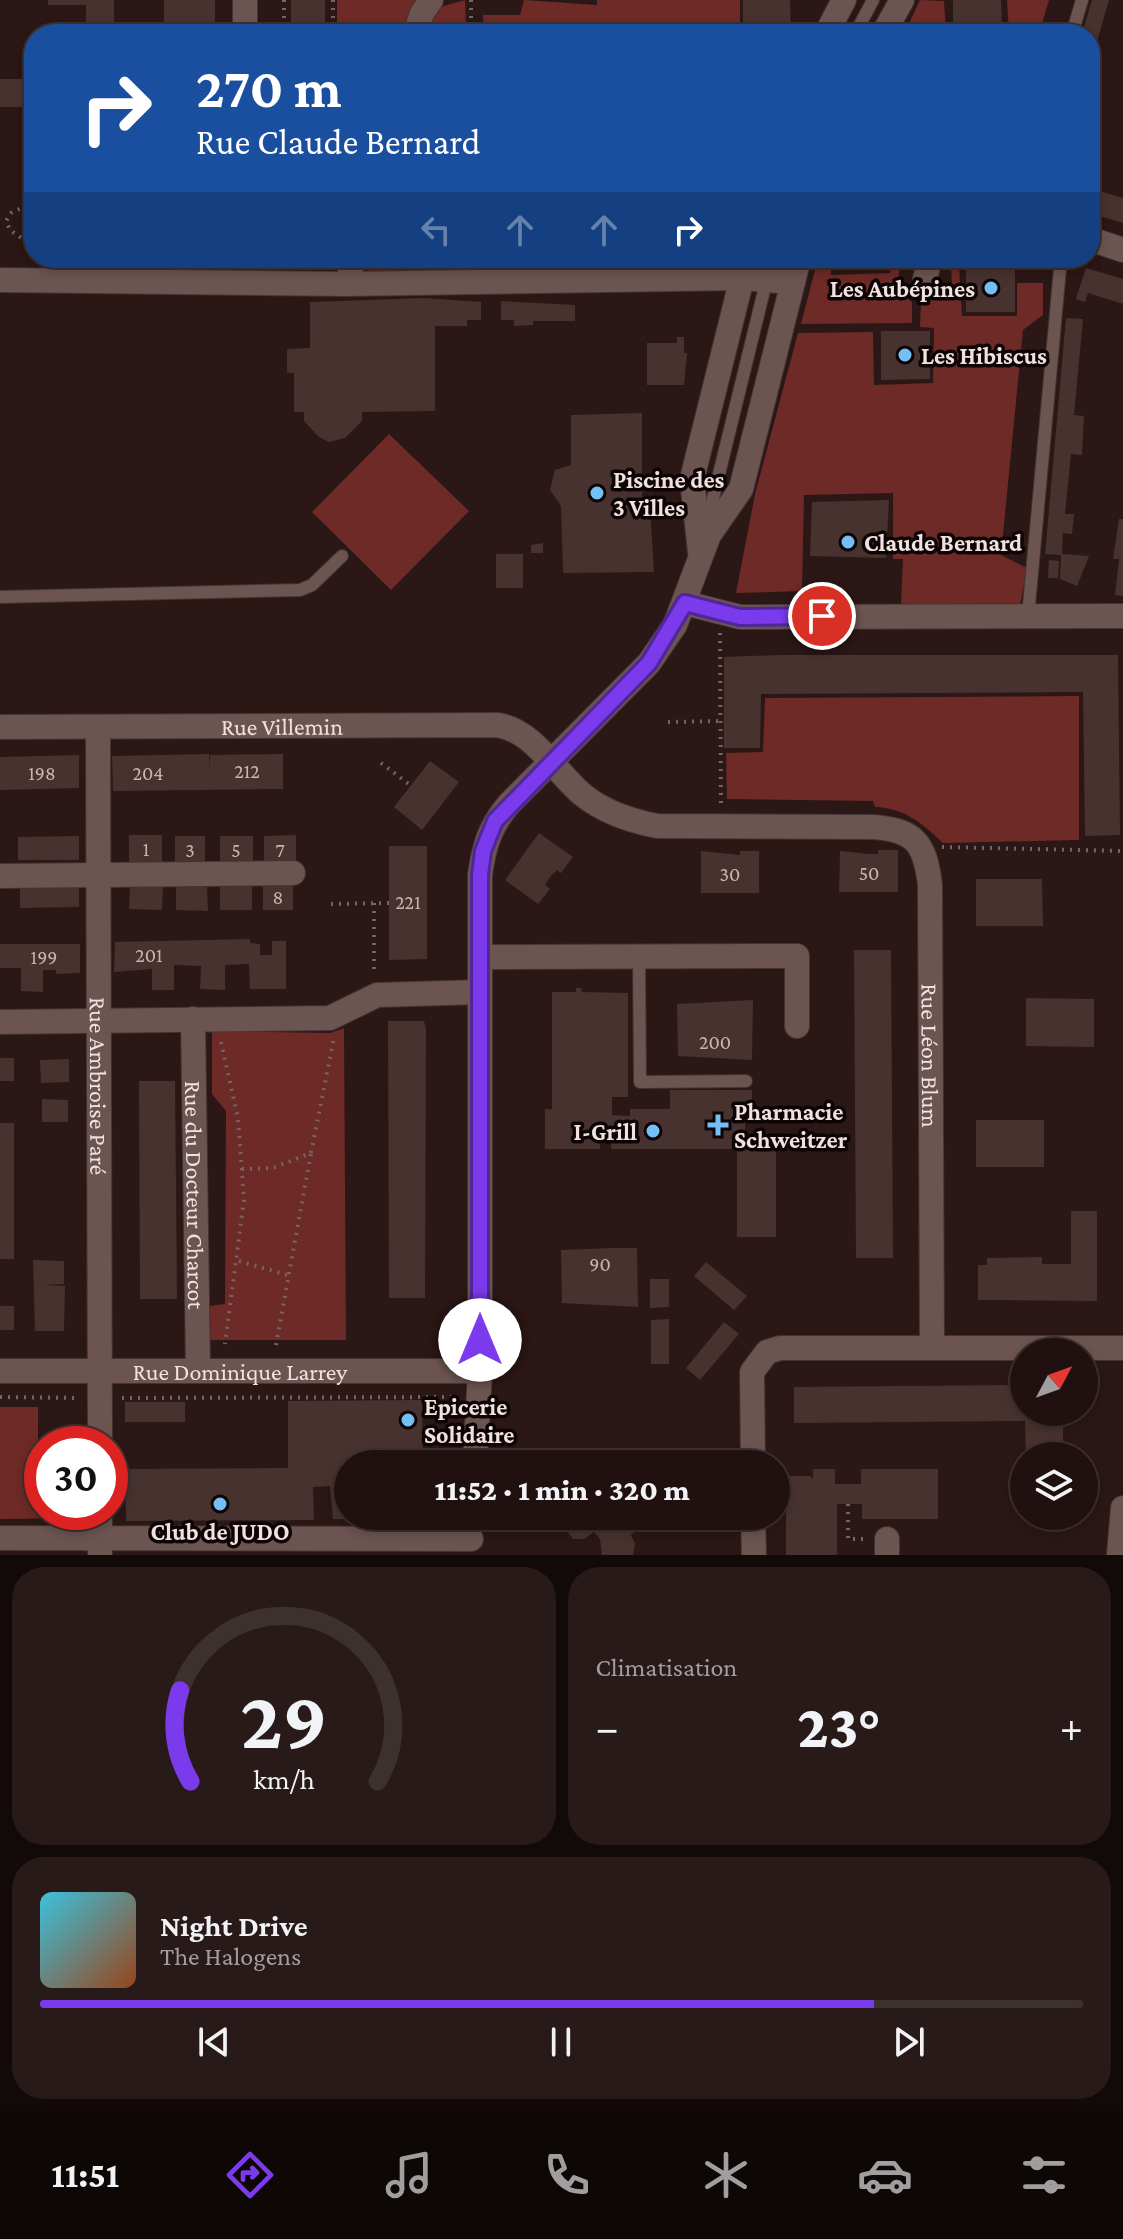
<!DOCTYPE html>
<html lang="fr">
<head>
<meta charset="utf-8">
<style>
  :root { --surface:#201110; --page:#281a19; --text:#f1f3f6; --muted:#a29d9f; --line:#3d3130; --accent:#7c3aed }
  body { margin:0; font-family:"Crimson Pro",serif; background:var(--page); color:var(--text); height:100vh; display:flex; flex-direction:column; font-size:30px; white-space:nowrap }
  * { box-sizing:border-box; margin:0 }
  p { font-size:26px; color:var(--muted) }
  .icon { flex:none; width:44px; height:44px; fill:none; stroke:currentColor; stroke-width:2; stroke-linecap:round; stroke-linejoin:round }
  .map { position:relative; height:1555px; overflow:hidden }
  .sheet { display:flex; flex-direction:column; gap:12px; padding:12px; background:#120909; flex:1 }
  .sheet>* { flex:none }
  .banner { position:absolute; left:24px; top:24px; width:1076px; height:244px; border-radius:32px; box-shadow:0 4px 12px #0003,0 0 0 2px var(--line); background:#1a4fa0; color:#fff; overflow:hidden }
  .needle { width:52px; rotate:49deg }
  .fabs { position:absolute; left:1010px; top:1338px; display:grid; gap:16px }
  .fabs a { display:grid; place-items:center; width:88px; height:88px; border-radius:50%; background:var(--surface); box-shadow:0 4px 12px #0003,0 0 0 2px var(--line); font-size:40px }
  .speed { position:absolute; left:24px; top:1426px; display:flex; gap:16px; font-size:40px; font-weight:700; text-align:center }
  .speed>* { display:grid; place-content:center; width:104px; height:104px; border-radius:50%; background:var(--surface); box-shadow:0 4px 12px #0003,0 0 0 2px var(--line); line-height:1 }
  .speed .limit { border:12px solid #d22; background:#fff; color:#111 }
  .pin { position:absolute; display:grid; place-items:center; width:68px; height:68px; color:#fff; margin:-34px; border:4px solid #fff; border-radius:50%; box-shadow:0 2px 8px #0007 }
  .me { position:absolute; width:88px; margin:-44px; rotate:0deg; stroke-linejoin:round; filter:drop-shadow(0 0 6px #0008) }
  .turn { display:flex; align-items:center; gap:28px; height:168px; padding:0 40px; font-size:36px }
  .turn .icon { width:104px; height:104px; stroke-width:2.5 }
  .turn b { display:block; font-size:56px; line-height:68px }
  .lanes { display:flex; align-items:center; height:76px; padding:0 40px; background:#0003; justify-content:center; gap:40px; direction:ltr }
  .lanes .off { opacity:.35 }
  .big { font-size:60px; font-weight:800; line-height:1.1 }
  .sheet .widget { flex:1; display:flex; flex-direction:column; justify-content:center; gap:12px; min-width:0; padding:0 28px; border-radius:32px; background:var(--page) }
  .sheet .dial { align-items:center; gap:0 }
  .dial svg { height:208px; overflow:visible; fill:none; stroke:var(--line); stroke-width:7; stroke-linecap:round; text-anchor:middle }
  .dial text { fill:var(--text); stroke:none }
  .song { display:flex; align-items:center; gap:24px }
  .cover { width:96px; height:96px; border-radius:12px; background:linear-gradient(135deg,hsl(190 70% 55%),hsl(20 70% 35%)) }
  .played { height:8px; border-radius:4px; background:linear-gradient(90deg,var(--accent) 80%,var(--line) 80%) }
  .keys { display:flex; justify-content:space-around; direction:ltr }
  .heat { display:flex; justify-content:space-between; align-items:center; font-size:44px; direction:ltr }
  .sheet .tiles { flex:1; display:grid; gap:12px; grid-template-columns:1fr 1fr }
  .widget:last-child { grid-column:span 2 }
  .trip { position:absolute; left:334px; top:1450px; width:456px; height:80px; border-radius:40px; background:var(--surface); box-shadow:0 4px 12px #0003,0 0 0 2px var(--line); font-weight:800; line-height:80px; text-align:center }
  .menu { display:flex; height:128px; justify-content:space-around; align-items:center; background:#0d0706; color:var(--muted) }
  .menu .icon { width:56px; height:56px }
  .menu .active { color:var(--accent) }
  .menu b { font-size:36px; color:var(--text) }
  .map>svg:first-child { display:block }
</style>
</head>
<body>
<div class="map">
<svg width="1123" height="1555" viewBox="0 0 1123 1555">
  <rect width="100%" height="100%" fill="#2b1715"/>
  <!-- green -->
  <g fill="#6d2a26">
    <polygon points="337,0 418,0 408,34 337,34"/>
    <polygon points="465,0 466,26 435,28 434,34 423,34 440,7"/>
    <polygon points="524,0 597,5 597,0 740,0 740,34 484,34 483,15 520,15"/>
    <polygon points="920,0 944,1 946,34 904,34"/>
    <polygon points="1007,0 1049,0 1039,34 1009,34"/>
    <polygon points="371,258 500,258 496,268 369,271"/>
    <path d="M818,258h12l1,17 59,-2 1,-15h14c-9,17 -11,32 7,44v21l-111,1z"/>
    <polygon points="1021,258 1048,258 1043,268 1021,267"/>
    <polygon points="951,265 959,265 962,316 1017,316 1017,283 1043,283 1043,315 1023,330 1001,555 1027,568 1020,606 945,608 901,604 903,559 893,559 893,493 804,495 802,591 736,593 755,494 798,333 873,332 874,385 933,383 934,328 920,327 921,303 945,296 952,283"/>
    <polygon points="389,434 469,511 391,590 312,512"/>
    <path d="M1079,696v144l-136,3c-21,-20 -39,-35 -68,-36l-2,-6 -146,-2 -1,-46 37,-1 2,-54z"/>
    <polygon points="344,1028 346,1340 210,1340 209,1306 225,1304 226,1111 212,1094 212,1031 330,1033"/>
    <polygon points="0,1407 38,1407 38,1441 91,1441 91,1444 42,1444 42,1512 92,1512 92,1518 0,1519"/>
  </g>
  <!-- building -->
  <g fill="#48322f">
    <polygon points="48,0 114,0 114,34 86,34 86,5 48,5"/>
    <rect x="164" y="0" width="51" height="27"/>
    <rect x="291" y="0" width="34" height="34"/>
    <polygon points="743,0 790,0 791,34 743,34"/>
    <polygon points="953,0 1001,0 1002,34 953,34"/>
    <polygon points="1092,0 1109,0 1091,62 1090,34 1082,34"/>
    <rect x="0" y="79" width="34" height="28"/>
    <polygon points="1090,188 1123,198 1123,223 1090,213"/>
    <rect x="94" y="258" width="31" height="6"/>
    <rect x="172" y="258" width="39" height="6"/>
    <rect x="837" y="258" width="48" height="10"/>
    <rect x="966" y="264" width="49" height="48"/>
    <polygon points="1086,268 1123,279 1123,304 1088,293 1085,302 1076,299"/>
    <polygon points="425,298 481,302 481,320 467,320 467,326 435,326 435,411 362,412 362,421 345,438 329,442 319,437 304,421 304,412 294,412 294,373 287,373 287,349 310,348 310,302"/>
    <polygon points="501,301 575,305 575,321 533,321 533,325 514,326 514,320 501,320"/>
    <polygon points="1066,318 1083,319 1074,415 1084,416 1082,455 1071,454 1065,514 1074,514 1072,534 1063,533 1062,554 1089,556 1077,586 1060,579 1061,555 1045,554"/>
    <polygon points="881,331 930,331 930,379 881,380"/>
    <polygon points="677,337 684,337 684,353 687,353 684,385 647,385 647,343 677,343"/>
    <polygon points="642,413 642,496 650,506 654,572 563,573 561,506 550,490 555,470 571,465 571,415"/>
    <polygon points="889,500 886,558 810,556 812,502"/>
    <polygon points="1119,519 1123,519 1123,596 1115,595 1119,559 1113,559"/>
    <polygon points="543,543 543,553 531,553 531,545"/>
    <rect x="496" y="554" width="27" height="34"/>
    <polygon points="1049,560 1059,561 1058,578 1048,578"/>
    <polygon points="781,655 1118,655 1120,835 1085,836 1083,692 761,694 760,748 724,748 724,657"/>
    <polygon points="209,754 209,769 210,755 283,754 283,789 113,791 112,756"/>
    <polygon points="79,755 79,788 0,790 0,757"/>
    <polygon points="430,761 459,782 422,830 394,807"/>
    <polygon points="539,833 573,857 561,873 557,870 550,877 545,885 550,889 538,904 505,880"/>
    <rect x="129" y="835" width="33" height="29"/>
    <polygon points="296,835 296,864 264,864 264,836"/>
    <polygon points="79,836 79,860 18,860 18,837"/>
    <polygon points="175,836 205,836 205,865 175,864"/>
    <polygon points="220,836 253,836 253,864 220,863"/>
    <polygon points="389,846 427,846 427,959 389,960"/>
    <polygon points="878,850 898,850 898,892 839,892 840,851 869,854 878,854"/>
    <polygon points="701,851 740,855 740,851 759,851 759,893 701,893"/>
    <polygon points="976,879 1042,879 1043,926 976,926"/>
    <polygon points="130,884 163,885 162,910 129,909"/>
    <rect x="263" y="884" width="30" height="26"/>
    <polygon points="176,885 207,885 208,911 176,910"/>
    <rect x="220" y="885" width="32" height="25"/>
    <polygon points="79,887 79,907 20,908 20,888"/>
    <polygon points="250,939 250,943 260,944 260,955 272,955 272,941 286,941 286,989 250,989 249,964 225,965 225,990 200,989 201,966 174,965 174,990 152,990 152,969 114,972 115,942"/>
    <polygon points="0,944 80,944 80,973 56,974 56,970 43,970 43,992 21,991 21,968 0,968"/>
    <polygon points="854,950 891,950 893,1258 856,1258"/>
    <polygon points="576,988 582,988 581,992 628,993 628,1097 612,1097 612,1115 630,1116 630,1109 670,1109 670,1090 752,1090 752,1109 745,1109 745,1140 776,1140 776,1237 737,1237 737,1149 611,1149 611,1141 600,1141 600,1149 545,1149 545,1109 552,1109 552,992 576,992"/>
    <polygon points="1026,998 1094,999 1094,1047 1026,1046"/>
    <polygon points="753,1000 752,1060 678,1056 677,1004"/>
    <polygon points="388,1021 424,1021 426,1029 425,1298 389,1298"/>
    <rect x="0" y="1058" width="14" height="23"/>
    <polygon points="69,1059 69,1082 41,1083 40,1060"/>
    <polygon points="139,1081 175,1081 177,1299 140,1299"/>
    <polygon points="42,1099 68,1100 68,1122 42,1122"/>
    <rect x="976" y="1120" width="68" height="47"/>
    <rect x="0" y="1123" width="14" height="136"/>
    <polygon points="1071,1211 1097,1211 1097,1301 978,1300 978,1265 987,1265 987,1258 1042,1257 1042,1264 1071,1264"/>
    <polygon points="614,1248 637,1248 638,1307 562,1303 561,1250"/>
    <polygon points="33,1260 64,1261 64,1284 43,1285 65,1286 64,1331 35,1331"/>
    <polygon points="706,1262 747,1296 734,1310 694,1276"/>
    <polygon points="650,1279 669,1279 669,1307 650,1308"/>
    <rect x="0" y="1306" width="14" height="24"/>
    <polygon points="669,1319 669,1364 651,1364 651,1320"/>
    <polygon points="724,1322 739,1334 700,1380 686,1368"/>
    <polygon points="1024,1385 1024,1412 1063,1412 1063,1456 1026,1456 1025,1421 794,1423 794,1387"/>
    <polygon points="422,1400 423,1464 348,1464 348,1516 407,1516 407,1520 333,1519 330,1486 313,1487 314,1520 126,1521 125,1469 288,1468 288,1401"/>
    <rect x="125" y="1402" width="60" height="20"/>
    <polygon points="813,1469 835,1469 835,1484 861,1484 861,1469 938,1469 938,1519 862,1519 862,1504 837,1504 837,1555 786,1555 786,1476 810,1476 813,1479"/>
    <polygon points="566,1516 665,1516 659,1524 640,1528 631,1535 635,1544 633,1555 602,1555 600,1539 594,1532 584,1539 573,1539 564,1527"/>
    <rect x="1026" y="1516" width="38" height="5"/>
  </g>
  <g fill="none" stroke-linecap="round" stroke-linejoin="round">
    <!-- service casing -->
    <g stroke="#433434" stroke-width="14">
      <g id="service">
        <polyline points="855,34 873,0"/>
        <polyline points="1072,34 1082,0"/>
        <polyline points="706,527 772,258"/>
        <polyline points="0,597 300,590 312,585 342,556"/>
        <polyline points="1028,616 1061,258"/>
        <polyline points="639,957 640,1082 746,1081"/>
      </g>
    </g>
    <!-- minor casing -->
    <g stroke="#433434" stroke-width="26">
      <g id="minor">
        <polyline points="245,0 245,34"/>
        <polyline points="415,34 422,13 431,0"/>
        <polyline points="826,34 844,0"/>
        <polyline points="883,34 902,0"/>
        <polyline points="1090,239 1123,250"/>
        <polyline points="925,279 930,258"/>
        <polyline points="0,280 347,284 741,278 793,282"/>
        <polyline points="347,284 354,258"/>
        <polyline points="700,552 692,479 747,258"/>
        <polyline points="685,603 740,617 1123,616"/>
        <path id="s1" d="M0,727l497,-2c37,5 59,48 86,70 21,17 48,26 74,31l216,1c42,3 52,16 57,58l2,462"/>
        <path id="s2" d="M98,728l2,716"/>
        <polyline points="0,876 293,873"/>
        <polyline points="481,957 797,956 797,1026"/>
        <path id="s3" d="M193,1019l5,351"/>
        <polyline points="0,1022 330,1018 377,995 480,992"/>
        <path id="s4" d="M0,1371h480"/>
        <path d="M475,1464l5,-93v-496c4,-29 10,-49 29,-71l140,-141 26,-38 34,-90 32,-46 58,-231"/>
        <polyline points="753,1464 752,1372 767,1352 780,1348 1123,1348"/>
        <polyline points="753,1516 754,1555"/>
        <polyline points="0,1538 471,1539"/>
        <polyline points="887,1539 887,1555"/>
        <polyline points="100,1555 100,1512"/>
        <polyline points="1119,1555 1123,1508"/>
      </g>
    </g>
    <!-- path -->
    <g stroke="#776563" stroke-width="4" stroke-dasharray="2 6" stroke-linecap="butt">
      <polyline points="284,0 284,34"/>
      <polyline points="333,0 333,34"/>
      <polyline points="471,34 471,0"/>
      <polyline points="34,202 11,213 6,221 10,230 34,247"/>
      <polyline points="720,633 721,804"/>
      <polyline points="668,722 723,721"/>
      <polyline points="381,763 410,785"/>
      <polyline points="942,847 1123,851"/>
      <polyline points="374,903 374,973"/>
      <polyline points="331,904 389,903"/>
      <polyline points="221,1042 238,1118 244,1200 225,1344"/>
      <polyline points="242,1169 273,1168 311,1153 334,1038"/>
      <polyline points="239,1261 287,1275"/>
      <polyline points="276,1345 311,1153"/>
      <polyline points="0,1397 78,1398"/>
      <polyline points="122,1398 458,1397"/>
      <polyline points="848,1504 848,1539 865,1539"/>
    </g>
    <!-- service -->
    <use href="#service" stroke="#6c5451" stroke-width="12"/>
    <!-- minor -->
    <use href="#minor" stroke="#6c5451" stroke-width="24"/>
  </g>
  <g fill="none" stroke-linecap="round" stroke-linejoin="round">
    <!-- route casing -->
    <g stroke="#51269a" stroke-width="20">
      <polyline id="route" points="480,1340 480,875 483,851 495,821 649,663 685,603 740,617 822,616"/>
    </g>
    <!-- route -->
    <use href="#route" stroke="#7c3aed" stroke-width="14"/>
  </g>
  <!-- markers -->
  <g fill="#73c0f6" stroke="#0d0505" stroke-width="3">
    <circle cx="991" cy="288" r="8"/>
    <circle cx="905" cy="355" r="8"/>
    <circle cx="597" cy="493" r="8"/>
    <circle cx="848" cy="542" r="8"/>
    <path d="M714 1113h8v8h8v8h-8v8h-8v-8h-8v-8h8z"/>
    <circle cx="653" cy="1131" r="8"/>
    <circle cx="408" cy="1420" r="8"/>
    <circle cx="220" cy="1504" r="8"/>
  </g>
  <g text-anchor="middle" dominant-baseline="central" stroke-width="7" stroke-linejoin="round" paint-order="stroke">
    <!-- number labels -->
    <g font-size="20" fill="#c7b6b4">
      <text x="247" y="771">212</text>
      <text x="42" y="773">198</text>
      <text x="148" y="773">204</text>
      <text x="146" y="849">1</text>
      <text x="190" y="850">3</text>
      <text x="236" y="850">5</text>
      <text x="280" y="850">7</text>
      <text x="869" y="873">50</text>
      <text x="730" y="874">30</text>
      <text x="278" y="897">8</text>
      <text x="408" y="902">221</text>
      <text x="149" y="955">201</text>
      <text x="44" y="957">199</text>
      <text x="715" y="1042">200</text>
      <text x="600" y="1264">90</text>
    </g>
    <!-- poi labels -->
    <g font-size="24" font-weight="bold" fill="#f1e2e0" stroke="#0d0505" text-anchor="start">
      <text x="975" y="288" text-anchor="end">Les Aubépines</text>
      <text x="921" y="355">Les Hibiscus</text>
      <text x="613" y="479">Piscine des<tspan x="613" dy="28">3 Villes</tspan></text>
      <text x="864" y="542">Claude Bernard</text>
      <text x="734" y="1111">Pharmacie<tspan x="734" dy="28">Schweitzer</tspan></text>
      <text x="637" y="1131" text-anchor="end">I-Grill</text>
      <text x="424" y="1406">Epicerie<tspan x="424" dy="28">Solidaire</tspan></text>
      <text x="220" y="1531" text-anchor="middle">Club de JUDO</text>
    </g>
    <!-- street labels -->
    <g font-size="24" fill="#f1e2e0" stroke="#0d0505">
      <text stroke="none"><textPath href="#s1" startOffset="282">Rue Villemin</textPath></text>
      <text stroke="none"><textPath href="#s1" startOffset="1170">Rue Léon Blum</textPath></text>
      <text stroke="none"><textPath href="#s2" startOffset="358">Rue Ambroise Paré</textPath></text>
      <text stroke="none"><textPath href="#s3" startOffset="176">Rue du Docteur Charcot</textPath></text>
      <text stroke="none"><textPath href="#s4" startOffset="240">Rue Dominique Larrey</textPath></text>
    </g>
  </g>
</svg>
<div class="fabs">
<a><svg class="needle" viewBox="-14 -14 28 28"><path d="M0-13l5 13h-10z" fill="#e53935"/><path d="M0 13l5-13h-10z" fill="#a29d9f"/></svg></a>
<a><svg class="icon" aria-label="layers" viewBox="0 0 24 24"><path d="M12 4l9 5-9 5-9-5zM3 14l9 5 9-5"/></svg></a>
</div>
<div class="speed"><div class="limit">30</div></div>
<div class="pin" style="left:822px;top:616px;background:#d93025"><svg class="icon" aria-label="arrive" viewBox="0 0 24 24"><path d="M6 21V4h12l-3 4 3 4H6"/></svg></div>
<svg class="me" style="left:480px;top:1340px" viewBox="-20 -20 40 40"><circle r="19" fill="#fff"/><path d="M0-13L10 11 0 6-10 11z" fill="#7c3aed"/></svg>
<div class="trip">11:52 · 1 min · 320 m</div>
<div class="banner">
<div class="turn"><svg class="icon" aria-label="right" viewBox="0 0 24 24"><path d="M7 20v-9h11M14 6l5 5-5 5"/></svg><div><b>270 m</b>Rue Claude Bernard</div></div>
<div class="lanes"><svg class="icon off" aria-label="left" viewBox="0 0 24 24"><path d="M17 20v-9H6M10 6l-5 5 5 5"/></svg><svg class="icon off" aria-label="ahead" viewBox="0 0 24 24"><path d="M12 20V5M6 11l6-6 6 6"/></svg><svg class="icon off" aria-label="ahead" viewBox="0 0 24 24"><path d="M12 20V5M6 11l6-6 6 6"/></svg><svg class="icon" aria-label="right" viewBox="0 0 24 24"><path d="M7 20v-9h11M14 6l5 5-5 5"/></svg></div>
</div>
</div>
<section class="sheet">
<div class="tiles">
<div class="widget dial"><svg viewBox="0 0 100 80">
<path d="M14 69A42 42 0 1 1 86 69"/>
<path d="M14 69A42 42 0 0 1 10 34" stroke="#7c3aed"/>
<text x="50" y="56" font-size="32" font-weight="700">29</text>
<text x="50" y="72" font-size="11">km/h</text>
</svg></div>
<div class="widget"><p>Climatisation</p>
<div class="heat"><a>−</a><b class="big">23°</b><a>+</a></div>
</div>
<div class="widget">
<div class="song"><i class="cover"></i><div><b>Night Drive</b><p>The Halogens</p></div></div>
<div class="played"></div>
<div class="keys"><svg class="icon" aria-label="previous" viewBox="0 0 24 24"><path d="M18 5L8 12l10 7zM5 5v14"/></svg><svg class="icon" aria-label="pause" viewBox="0 0 24 24"><path d="M8 5v14M16 5v14"/></svg><svg class="icon" aria-label="next" viewBox="0 0 24 24"><path d="M6 5l10 7-10 7zM19 5v14"/></svg></div>
</div>
</div>
</section>
<nav class="menu">
<b>11:51</b>
<svg class="icon active" aria-label="directions" viewBox="0 0 24 24"><path d="M12 3l9 9-9 9-9-9zM9 14v-3h6M13 9l2 2-2 2"/></svg>
<svg class="icon" aria-label="music" viewBox="0 0 24 24"><path d="M9 18V5l10-2v13"/><circle cx="6" cy="18" r="3"/><circle cx="16" cy="16" r="3"/></svg>
<svg class="icon" aria-label="phone" viewBox="0 0 24 24"><path d="M5 4h4l2 5-3 2q2 4 5 5l2-3 5 2v4C11 20 4 13 5 4z"/></svg>
<svg class="icon" aria-label="climate" viewBox="0 0 24 24"><path d="M12 3v18M4 7l16 10M4 17L20 7"/></svg>
<svg class="icon" aria-label="car" viewBox="0 0 24 24"><path d="M5 17H2v-5l4-1 3-4h7l3 4 3 1v5h-3M9 17h6M6 11h13"/><circle cx="7" cy="17" r="2"/><circle cx="17" cy="17" r="2"/></svg>
<svg class="icon" aria-label="filters" viewBox="0 0 24 24"><path d="M4 7h16M4 17h16"/><circle cx="9" cy="7" r="2"/><circle cx="15" cy="17" r="2"/></svg>
</nav>
</body>
</html>
